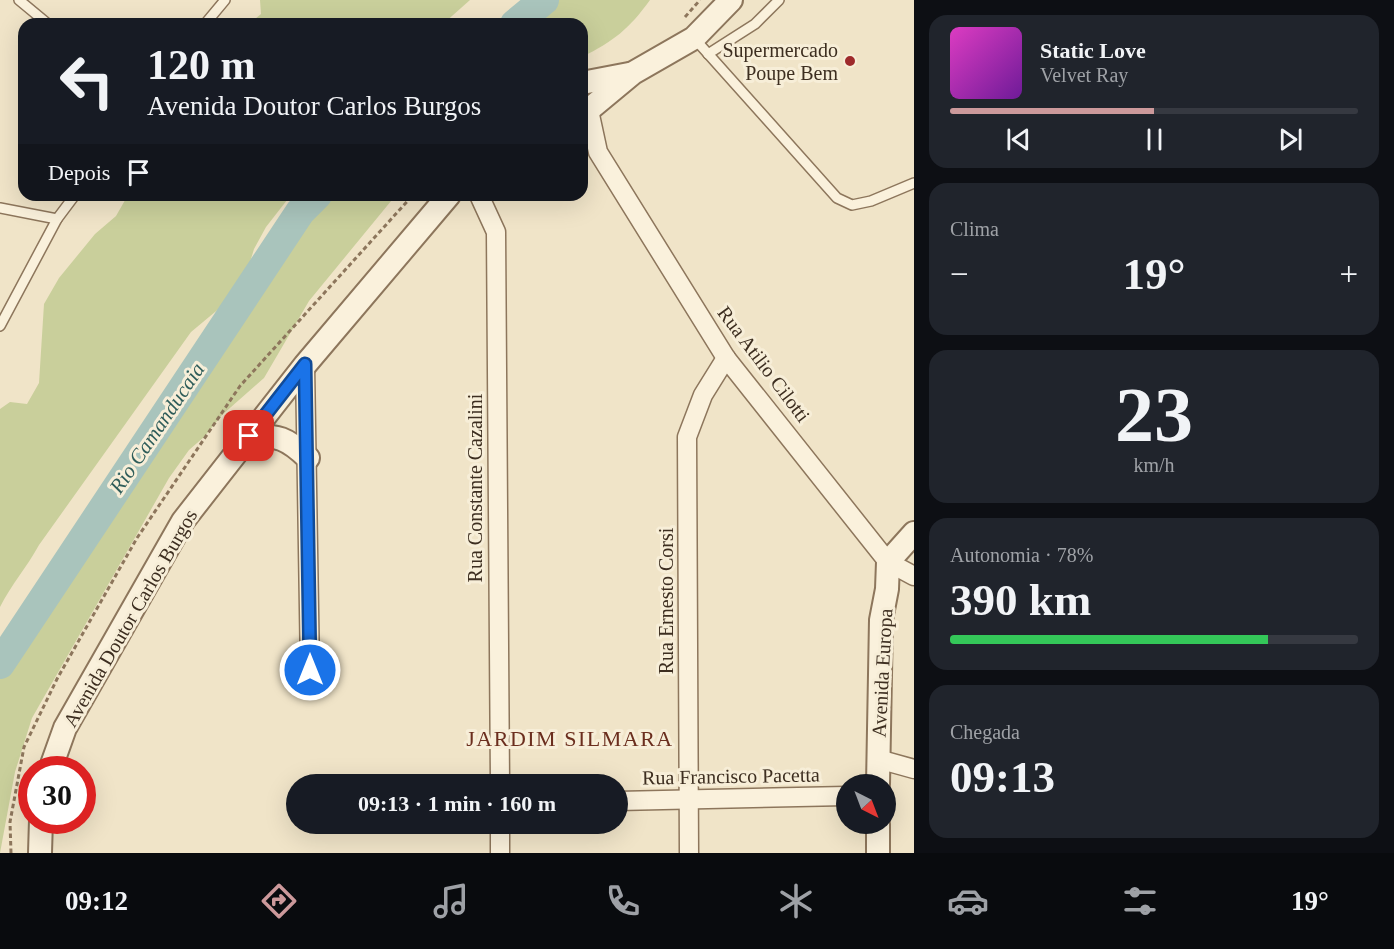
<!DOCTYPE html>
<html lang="pt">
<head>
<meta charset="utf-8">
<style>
  :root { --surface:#171b24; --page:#20242c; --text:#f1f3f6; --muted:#9ea1a6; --line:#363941; --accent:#cc999b }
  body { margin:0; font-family:"Times New Roman",serif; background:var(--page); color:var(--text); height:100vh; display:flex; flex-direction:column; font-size:22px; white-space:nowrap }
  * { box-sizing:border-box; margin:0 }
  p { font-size:20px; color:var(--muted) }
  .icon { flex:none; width:33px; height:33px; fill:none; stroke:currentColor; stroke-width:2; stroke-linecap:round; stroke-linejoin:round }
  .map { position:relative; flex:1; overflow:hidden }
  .details { display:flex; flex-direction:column; gap:15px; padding:15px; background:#0d0f14; width:480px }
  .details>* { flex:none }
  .hud { position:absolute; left:18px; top:18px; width:570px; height:183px; border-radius:18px; box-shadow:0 6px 24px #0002; background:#171b24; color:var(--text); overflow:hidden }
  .needle { width:39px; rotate:138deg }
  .controls { position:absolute; left:836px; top:774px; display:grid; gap:12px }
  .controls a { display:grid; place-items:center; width:60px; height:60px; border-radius:50%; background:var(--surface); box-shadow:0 6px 24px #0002; font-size:30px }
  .speed { position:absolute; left:18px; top:756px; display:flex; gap:12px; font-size:30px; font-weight:700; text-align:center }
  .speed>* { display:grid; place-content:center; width:78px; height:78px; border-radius:50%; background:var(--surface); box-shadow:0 6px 24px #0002; line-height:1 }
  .speed .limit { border:9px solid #d22; background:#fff; color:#111 }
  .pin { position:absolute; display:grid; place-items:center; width:51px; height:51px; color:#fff; margin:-26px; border-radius:12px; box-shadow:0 3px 9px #0006 }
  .me { position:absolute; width:66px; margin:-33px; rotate:0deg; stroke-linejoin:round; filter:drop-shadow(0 0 4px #0008) }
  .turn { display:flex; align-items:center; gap:21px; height:126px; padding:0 30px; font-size:27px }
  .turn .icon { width:78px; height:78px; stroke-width:2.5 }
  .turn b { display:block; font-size:42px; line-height:51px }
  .then { display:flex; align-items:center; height:57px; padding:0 30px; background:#0003; gap:12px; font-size:22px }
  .big { font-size:45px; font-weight:800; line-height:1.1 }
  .details .tile { flex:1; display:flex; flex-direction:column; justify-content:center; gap:9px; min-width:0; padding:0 21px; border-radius:18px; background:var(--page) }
  .details .dial { align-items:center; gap:0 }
  .dial b { font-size:78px; line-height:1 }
  .song { display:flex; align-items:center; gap:18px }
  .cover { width:72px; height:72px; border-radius:9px; background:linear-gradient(135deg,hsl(310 70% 55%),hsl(280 70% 35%)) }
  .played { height:6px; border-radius:3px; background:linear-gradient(90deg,var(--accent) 50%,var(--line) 50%) }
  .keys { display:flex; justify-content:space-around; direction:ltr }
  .heat { display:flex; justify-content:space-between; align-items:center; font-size:33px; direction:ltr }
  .charge { height:9px; border-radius:4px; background:linear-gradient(90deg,#34c759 78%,var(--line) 0) }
  .trip { position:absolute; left:286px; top:774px; width:342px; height:60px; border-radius:30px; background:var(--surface); box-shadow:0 6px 24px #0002; font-weight:800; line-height:60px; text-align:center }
  .tab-bar { display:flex; height:96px; justify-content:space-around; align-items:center; background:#090b0e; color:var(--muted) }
  .tab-bar .icon { width:42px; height:42px }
  .tab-bar .selected { color:var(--accent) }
  .tab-bar b { font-size:27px; color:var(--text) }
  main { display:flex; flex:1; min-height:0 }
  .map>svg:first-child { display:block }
</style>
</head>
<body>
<main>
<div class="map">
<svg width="914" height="853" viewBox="0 0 914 853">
  <rect width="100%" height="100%" fill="#f0e4c8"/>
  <!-- green -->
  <g fill="#c9cf9b">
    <polygon points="260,0 470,0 443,24 249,24 261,14"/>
    <path d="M546,0h104c-21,29 -36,41 -68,57v-33h-58z"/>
    <path d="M128,195h163l-25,32 -12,22 -8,26 -13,22 -42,35 -152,213c-12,22 -28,40 -39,62v-198l10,-7 17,2 12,-21 5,-79 15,-26 36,-44 21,-18z"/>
    <polygon points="331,195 396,195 309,301 264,378 222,415 204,437 189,450 169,478 32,718 15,772 0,853 0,649 27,608 65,571 107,505 161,441 199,375 217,355 300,222"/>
  </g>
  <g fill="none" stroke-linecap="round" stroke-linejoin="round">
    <!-- river -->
    <g stroke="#a9c4bc" stroke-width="30">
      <polyline points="515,24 544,0"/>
      <polyline points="0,664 300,212 317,195"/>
    </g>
    <!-- service casing -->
    <g stroke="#8d765c" stroke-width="12">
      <g id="service">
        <polyline points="19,0 48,24"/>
        <polyline points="205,24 225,0"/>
        <polyline points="694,38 837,198 852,205 871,201 914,183"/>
        <polyline points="708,54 755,24 779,0"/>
        <polyline points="0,208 57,219"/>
        <polyline points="0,326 57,219 75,195"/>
      </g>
    </g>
    <!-- minor casing -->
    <g stroke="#8d765c" stroke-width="21">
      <g id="minor">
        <polyline points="590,115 598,152 726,358 888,562 914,576"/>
        <polyline points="479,195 496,232 500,784"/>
        <polyline points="305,365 310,670"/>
        <polyline points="878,759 914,769"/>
        <polyline points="618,801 846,796"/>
        <polyline points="500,824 500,853"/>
        <polyline points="689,853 687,437 703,395 726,358"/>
      </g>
    </g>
    <!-- tertiary casing -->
    <g stroke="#8d765c" stroke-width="26">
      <g id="tertiary">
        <polyline points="582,83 629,74"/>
        <polyline points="592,107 633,73 694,38 731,0"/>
        <path d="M249,436c29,-1 38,2 59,22"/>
        <polyline points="50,770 65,728 183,521 305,365 449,195"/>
        <polyline points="878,784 881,620 887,589 888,562 914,533"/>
        <polyline points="40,853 41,820"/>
        <polyline points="878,853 878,824"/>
      </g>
    </g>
    <!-- path -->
    <g stroke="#8d765c" stroke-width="3" stroke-dasharray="4.5 3" stroke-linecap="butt">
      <polyline points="685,17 700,0"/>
      <polyline points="11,853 10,822 24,747 57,679 137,538 240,386 413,195"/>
    </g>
    <!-- service -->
    <use href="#service" stroke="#faf1dc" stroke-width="9"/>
    <!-- minor -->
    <use href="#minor" stroke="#faf1dc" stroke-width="18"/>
    <!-- tertiary -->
    <use href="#tertiary" stroke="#faf1dc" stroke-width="22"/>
  </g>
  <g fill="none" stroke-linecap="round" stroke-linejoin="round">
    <!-- route casing -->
    <g stroke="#114b97" stroke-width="15">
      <polyline id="route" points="249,436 305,364 310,670"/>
    </g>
    <!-- route -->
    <use href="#route" stroke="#1a73e8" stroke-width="10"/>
  </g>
  <!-- markers -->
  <circle fill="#9e2a2b" stroke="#f7eed8" stroke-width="2" cx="850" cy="61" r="6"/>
  <g text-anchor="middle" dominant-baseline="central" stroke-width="6" stroke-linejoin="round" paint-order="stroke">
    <!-- poi labels -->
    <g font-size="20" fill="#3d2e20" stroke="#f7eed8" text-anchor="end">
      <text x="838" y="50">Supermercado<tspan x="838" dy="23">Poupe Bem</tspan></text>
    </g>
    <!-- street labels -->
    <g font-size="20" fill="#3d2e20" stroke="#f7eed8">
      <text transform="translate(764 364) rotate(53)">Rua Atilio Cilotti</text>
      <text transform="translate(475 488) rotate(-90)">Rua Constante Cazalini</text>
      <text transform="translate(666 601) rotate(-90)">Rua Ernesto Corsi</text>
      <text transform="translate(130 618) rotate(-60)">Avenida Doutor Carlos Burgos</text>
      <text transform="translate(882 673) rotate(-87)">Avenida Europa</text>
      <text transform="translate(731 776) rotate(-1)">Rua Francisco Pacetta</text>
    </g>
    <!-- water labels -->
    <g font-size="21" font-style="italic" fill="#2f5d5a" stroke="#f7eed8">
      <text transform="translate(157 428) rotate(-56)">Rio Camanducaia</text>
    </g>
    <!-- quarter labels -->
    <g font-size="22" letter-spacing="1.5" fill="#6b2e1e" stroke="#f7eed8">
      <text x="570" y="738">JARDIM SILMARA</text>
    </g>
  </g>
</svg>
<div class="controls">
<a><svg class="needle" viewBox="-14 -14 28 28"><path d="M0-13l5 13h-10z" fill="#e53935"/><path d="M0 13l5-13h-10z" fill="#9ea1a6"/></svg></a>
</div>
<div class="speed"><div class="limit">30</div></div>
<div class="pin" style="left:249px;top:436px;background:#d93025"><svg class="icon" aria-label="arrive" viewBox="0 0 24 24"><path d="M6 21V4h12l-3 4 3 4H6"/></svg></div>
<svg class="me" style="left:310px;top:670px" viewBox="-20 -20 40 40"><circle r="17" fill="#1a73e8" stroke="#fff" stroke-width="3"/><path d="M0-11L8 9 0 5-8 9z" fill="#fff"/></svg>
<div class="trip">09:13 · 1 min · 160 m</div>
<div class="hud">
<div class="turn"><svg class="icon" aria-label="left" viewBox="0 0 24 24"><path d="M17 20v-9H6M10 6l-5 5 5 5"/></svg><div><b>120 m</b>Avenida Doutor Carlos Burgos</div></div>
<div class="then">Depois<svg class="icon" aria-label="arrive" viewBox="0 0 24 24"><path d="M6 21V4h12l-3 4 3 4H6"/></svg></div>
</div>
</div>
<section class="details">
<div class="tile">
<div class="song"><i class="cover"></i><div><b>Static Love</b><p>Velvet Ray</p></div></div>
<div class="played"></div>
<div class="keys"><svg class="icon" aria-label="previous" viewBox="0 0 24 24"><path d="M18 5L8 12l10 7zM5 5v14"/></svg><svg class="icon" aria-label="pause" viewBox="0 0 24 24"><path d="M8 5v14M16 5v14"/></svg><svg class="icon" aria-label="next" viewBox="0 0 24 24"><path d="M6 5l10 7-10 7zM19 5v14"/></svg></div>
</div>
<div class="tile"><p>Clima</p>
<div class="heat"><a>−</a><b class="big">19°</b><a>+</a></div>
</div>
<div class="tile dial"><b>23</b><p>km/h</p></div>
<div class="tile"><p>Autonomia · 78%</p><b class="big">390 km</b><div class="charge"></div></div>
<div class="tile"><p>Chegada</p><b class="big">09:13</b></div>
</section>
</main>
<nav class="tab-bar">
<b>09:12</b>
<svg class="icon selected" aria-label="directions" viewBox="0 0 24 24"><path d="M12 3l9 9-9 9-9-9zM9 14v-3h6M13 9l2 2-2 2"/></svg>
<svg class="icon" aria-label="music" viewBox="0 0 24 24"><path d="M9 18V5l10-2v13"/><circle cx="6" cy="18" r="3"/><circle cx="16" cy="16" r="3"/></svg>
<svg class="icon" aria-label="phone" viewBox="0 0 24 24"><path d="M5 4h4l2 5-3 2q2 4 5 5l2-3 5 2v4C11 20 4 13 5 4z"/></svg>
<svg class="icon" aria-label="climate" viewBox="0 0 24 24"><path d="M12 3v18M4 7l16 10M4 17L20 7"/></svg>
<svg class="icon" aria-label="car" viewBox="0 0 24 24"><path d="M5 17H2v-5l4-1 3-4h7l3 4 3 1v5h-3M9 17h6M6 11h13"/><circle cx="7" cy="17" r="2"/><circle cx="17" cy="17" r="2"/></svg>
<svg class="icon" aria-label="filters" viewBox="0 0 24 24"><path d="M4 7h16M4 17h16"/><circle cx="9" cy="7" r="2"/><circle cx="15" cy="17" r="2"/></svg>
<b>19°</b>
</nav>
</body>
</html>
